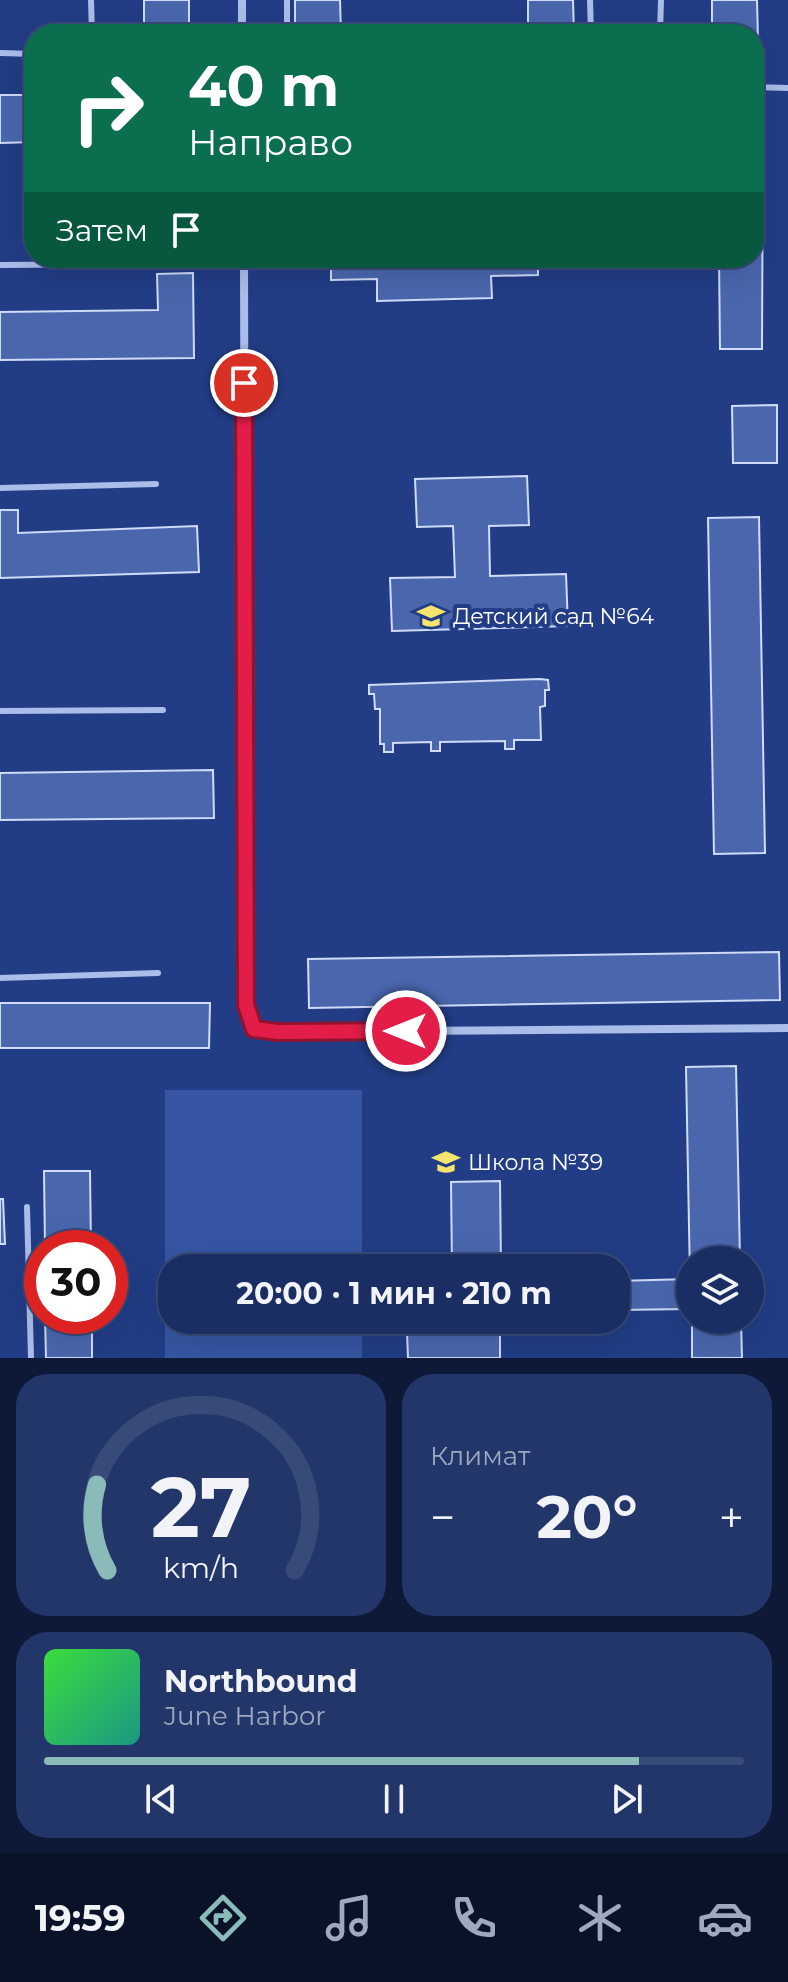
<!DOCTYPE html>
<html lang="ru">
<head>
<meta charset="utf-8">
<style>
  :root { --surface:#1a2e64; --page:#23366a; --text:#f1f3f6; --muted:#9fa8bf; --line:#384a78; --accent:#8bbbb9 }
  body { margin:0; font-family:Montserrat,sans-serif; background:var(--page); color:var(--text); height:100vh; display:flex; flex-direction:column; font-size:30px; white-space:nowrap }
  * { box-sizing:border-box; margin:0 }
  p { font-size:26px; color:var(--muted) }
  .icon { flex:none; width:44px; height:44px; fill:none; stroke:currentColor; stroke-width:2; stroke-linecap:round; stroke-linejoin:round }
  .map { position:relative; height:1358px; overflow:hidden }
  .panel { display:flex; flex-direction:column; gap:16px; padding:16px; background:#0e1937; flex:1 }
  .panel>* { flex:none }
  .banner { position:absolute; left:24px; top:24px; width:740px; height:244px; border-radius:32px; box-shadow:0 8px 32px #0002,0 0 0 2px var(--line); background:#0b6e4f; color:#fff; overflow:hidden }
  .buttons { position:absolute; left:676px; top:1246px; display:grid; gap:16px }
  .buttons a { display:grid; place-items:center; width:88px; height:88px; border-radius:50%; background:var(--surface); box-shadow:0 8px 32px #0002,0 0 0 2px var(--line); font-size:40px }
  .speed { position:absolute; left:24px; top:1230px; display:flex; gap:16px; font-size:40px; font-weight:700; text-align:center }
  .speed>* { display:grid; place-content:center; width:104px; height:104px; border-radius:50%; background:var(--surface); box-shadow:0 8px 32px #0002,0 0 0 2px var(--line); line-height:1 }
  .speed .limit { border:12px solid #d22; background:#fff; color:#111 }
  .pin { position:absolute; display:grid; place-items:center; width:68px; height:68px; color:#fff; margin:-34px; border:4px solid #fff; border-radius:50%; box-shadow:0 2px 8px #0007 }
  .me { position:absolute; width:88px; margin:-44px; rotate:270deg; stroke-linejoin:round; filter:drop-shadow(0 0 6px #0008) }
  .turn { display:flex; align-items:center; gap:28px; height:168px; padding:0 32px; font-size:36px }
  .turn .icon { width:104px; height:104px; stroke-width:2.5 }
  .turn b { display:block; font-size:56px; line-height:68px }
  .then { display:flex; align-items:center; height:76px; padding:0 32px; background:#0003; gap:16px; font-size:30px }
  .big { font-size:60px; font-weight:700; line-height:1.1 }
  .panel .tile { flex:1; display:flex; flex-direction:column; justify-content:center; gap:12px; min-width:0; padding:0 28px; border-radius:32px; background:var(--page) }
  .panel .dial { align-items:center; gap:0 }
  .dial svg { height:208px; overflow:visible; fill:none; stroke:var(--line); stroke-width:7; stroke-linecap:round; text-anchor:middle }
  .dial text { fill:var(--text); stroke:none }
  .song { display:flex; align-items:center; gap:24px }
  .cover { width:96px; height:96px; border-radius:12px; background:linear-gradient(135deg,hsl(120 70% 55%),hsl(170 70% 35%)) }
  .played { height:8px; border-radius:4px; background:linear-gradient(90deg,var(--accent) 85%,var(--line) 85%) }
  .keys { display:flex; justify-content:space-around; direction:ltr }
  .heat { display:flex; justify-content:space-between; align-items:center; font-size:44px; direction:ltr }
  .panel .tiles { flex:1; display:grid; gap:16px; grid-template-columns:1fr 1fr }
  .tile:last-child { grid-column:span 2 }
  .trip { position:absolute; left:158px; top:1254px; width:472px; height:80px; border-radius:32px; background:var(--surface); box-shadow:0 8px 32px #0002,0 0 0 2px var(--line); font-weight:700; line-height:80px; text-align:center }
  .menu { display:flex; height:128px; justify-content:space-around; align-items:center; background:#0a1228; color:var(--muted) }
  .menu .icon { width:56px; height:56px }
  .menu .active { color:var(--accent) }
  .menu b { font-size:36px; color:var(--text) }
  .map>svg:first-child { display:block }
</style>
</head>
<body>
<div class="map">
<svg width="788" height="1358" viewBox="0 0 788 1358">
  <rect width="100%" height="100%" fill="#223d86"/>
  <!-- green -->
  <polygon fill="#3656a3" points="165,1090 362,1090 362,1268 172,1268 172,1320 362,1320 362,1358 165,1358"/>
  <!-- building -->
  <g fill="#4a67ae" stroke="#cfdbf7" stroke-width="2">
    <rect x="144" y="0" width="45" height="23"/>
    <polygon points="295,0 340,0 341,34 295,34"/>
    <polygon points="528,0 573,0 574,34 528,34"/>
    <polygon points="712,0 757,0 758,40 754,40 754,34 712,34"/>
    <polygon points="0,95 34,95 34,142 0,143"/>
    <polygon points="754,120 763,120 762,349 720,349 719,258 754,258"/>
    <polygon points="331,258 538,258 538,275 491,276 492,298 377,301 377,279 331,280"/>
    <polygon points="193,273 194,358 0,360 0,312 158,310 157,274"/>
    <polygon points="777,405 777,463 733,463 732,406"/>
    <polygon points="527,476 529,525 489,526 490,576 566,574 568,626 392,631 390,578 455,577 453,526 417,527 415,479"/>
    <polygon points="0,510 18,510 18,533 197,526 199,572 0,578"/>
    <polygon points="759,517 765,853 714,854 708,518"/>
    <polygon points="540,679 548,680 549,690 545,690 545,706 540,707 541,740 514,740 514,749 505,749 505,741 440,742 440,751 431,751 431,742 393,743 393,752 384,752 384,744 380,744 380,709 375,709 374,694 369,694 369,685"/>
    <polygon points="213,770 214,818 0,820 0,773"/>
    <polygon points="779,952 780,1000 309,1008 308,959"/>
    <polygon points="0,1003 210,1003 209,1048 0,1048"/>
    <polygon points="736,1066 740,1260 690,1260 690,1309 616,1310 616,1281 690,1279 686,1067"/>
    <polygon points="44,1171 90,1171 91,1248 45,1248"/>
    <polygon points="500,1181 501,1268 452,1268 451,1182"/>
    <polygon points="0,1199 3,1199 5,1244 0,1244"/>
    <polygon points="45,1316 92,1316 92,1358 46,1358"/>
    <polygon points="453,1320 500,1320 500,1358 408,1358 407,1332 454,1332"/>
    <polygon points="692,1320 741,1320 742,1358 692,1358"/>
  </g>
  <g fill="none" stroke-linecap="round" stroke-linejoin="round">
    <!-- lane -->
    <g stroke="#abbde9" stroke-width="6">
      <polyline points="91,0 92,34"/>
      <polyline points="287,0 287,34"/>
      <polyline points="590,0 591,34"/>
      <polyline points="660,34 661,0"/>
      <polyline points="0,53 34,54"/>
      <polyline points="754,87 788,88"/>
      <polyline points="0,265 143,264"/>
      <polyline points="0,488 156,484"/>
      <polyline points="0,711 163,710"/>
      <polyline points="0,978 158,973"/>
      <polyline points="27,1207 31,1358"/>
    </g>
    <!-- street -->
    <g stroke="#abbde9" stroke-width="8">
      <polyline points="242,0 242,34"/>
      <polyline points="244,258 246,1005 254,1029 278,1032 788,1028"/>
    </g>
  </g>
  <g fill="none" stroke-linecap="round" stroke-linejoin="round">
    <!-- route casing -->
    <g stroke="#92132f" stroke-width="20">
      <polyline id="route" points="244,383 246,1005 254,1029 278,1032 406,1031"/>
    </g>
    <!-- route -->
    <use href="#route" stroke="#e11d48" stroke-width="14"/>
  </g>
  <!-- icons -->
  <defs>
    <g id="school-bare" transform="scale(2.16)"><path d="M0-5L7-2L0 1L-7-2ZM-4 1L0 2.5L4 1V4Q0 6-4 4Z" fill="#f5e46d" stroke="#223d86" stroke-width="2.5" paint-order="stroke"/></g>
  </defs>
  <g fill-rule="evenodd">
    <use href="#school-bare" x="431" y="616"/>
    <use href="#school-bare" x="446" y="1162"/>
  </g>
  <g text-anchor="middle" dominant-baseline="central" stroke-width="8" stroke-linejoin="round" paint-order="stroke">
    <!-- poi labels -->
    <g font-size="22" fill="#fff" stroke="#223d86" text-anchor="start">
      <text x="453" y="616">Детский сад №64</text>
      <text x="468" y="1162">Школа №39</text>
    </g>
  </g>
</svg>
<div class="buttons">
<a><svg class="icon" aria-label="layers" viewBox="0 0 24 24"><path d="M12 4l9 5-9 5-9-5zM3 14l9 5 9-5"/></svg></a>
</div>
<div class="speed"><div class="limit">30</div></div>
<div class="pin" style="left:244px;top:383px;background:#d93025"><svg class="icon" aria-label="arrive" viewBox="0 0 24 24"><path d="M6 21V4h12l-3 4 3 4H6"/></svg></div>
<svg class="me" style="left:406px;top:1031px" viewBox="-20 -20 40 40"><circle r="17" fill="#e11d48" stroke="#fff" stroke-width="3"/><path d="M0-11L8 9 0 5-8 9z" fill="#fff"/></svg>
<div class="trip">20:00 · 1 мин · 210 m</div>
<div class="banner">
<div class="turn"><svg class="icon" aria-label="right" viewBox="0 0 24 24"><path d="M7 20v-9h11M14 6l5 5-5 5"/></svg><div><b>40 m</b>Направо</div></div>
<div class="then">Затем<svg class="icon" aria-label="arrive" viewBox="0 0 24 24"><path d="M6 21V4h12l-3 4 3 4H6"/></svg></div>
</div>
</div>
<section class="panel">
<div class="tiles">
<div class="tile dial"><svg viewBox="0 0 100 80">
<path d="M14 69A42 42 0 1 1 86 69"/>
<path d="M14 69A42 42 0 0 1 10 36" stroke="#8bbbb9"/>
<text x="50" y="56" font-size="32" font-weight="700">27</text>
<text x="50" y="72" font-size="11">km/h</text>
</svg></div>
<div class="tile"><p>Климат</p>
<div class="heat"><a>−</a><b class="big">20°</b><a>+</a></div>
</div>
<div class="tile">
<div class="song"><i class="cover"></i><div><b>Northbound</b><p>June Harbor</p></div></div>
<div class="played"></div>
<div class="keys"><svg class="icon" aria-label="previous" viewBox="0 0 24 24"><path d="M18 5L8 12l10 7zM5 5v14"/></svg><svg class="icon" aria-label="pause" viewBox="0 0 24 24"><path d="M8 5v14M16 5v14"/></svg><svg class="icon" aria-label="next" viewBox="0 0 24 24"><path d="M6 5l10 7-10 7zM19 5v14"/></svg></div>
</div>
</div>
</section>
<nav class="menu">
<b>19:59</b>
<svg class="icon active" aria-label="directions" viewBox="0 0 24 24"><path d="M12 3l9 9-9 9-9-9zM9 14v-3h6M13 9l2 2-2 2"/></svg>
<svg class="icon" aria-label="music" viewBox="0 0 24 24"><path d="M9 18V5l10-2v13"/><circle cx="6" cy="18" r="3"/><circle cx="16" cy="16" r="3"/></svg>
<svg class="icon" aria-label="phone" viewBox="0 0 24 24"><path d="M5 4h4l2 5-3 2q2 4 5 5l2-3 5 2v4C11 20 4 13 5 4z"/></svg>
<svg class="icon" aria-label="climate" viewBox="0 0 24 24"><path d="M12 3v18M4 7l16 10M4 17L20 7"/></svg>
<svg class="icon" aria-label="car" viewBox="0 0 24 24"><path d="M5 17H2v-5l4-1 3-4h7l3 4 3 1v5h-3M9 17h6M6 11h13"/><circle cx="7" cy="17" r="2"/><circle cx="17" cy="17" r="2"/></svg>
</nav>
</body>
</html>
